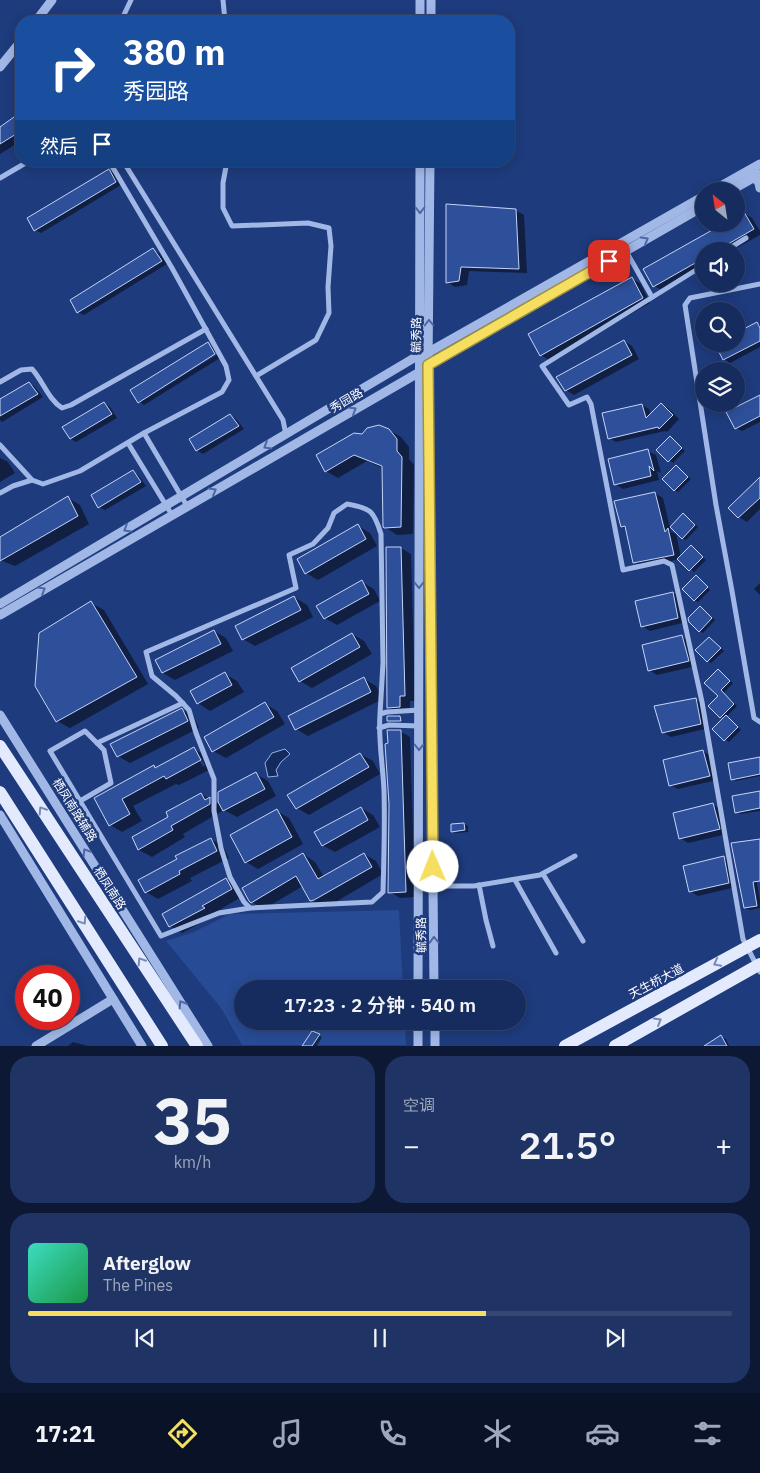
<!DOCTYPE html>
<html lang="zh">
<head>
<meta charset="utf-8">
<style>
  :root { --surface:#162c5e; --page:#1f3464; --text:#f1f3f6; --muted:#9ea7bc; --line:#354873; --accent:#f6df60 }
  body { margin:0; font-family:"IBM Plex Sans","Noto Sans SC",sans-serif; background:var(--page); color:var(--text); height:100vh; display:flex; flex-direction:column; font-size:19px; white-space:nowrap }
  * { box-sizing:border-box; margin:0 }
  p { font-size:16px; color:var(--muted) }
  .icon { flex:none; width:28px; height:28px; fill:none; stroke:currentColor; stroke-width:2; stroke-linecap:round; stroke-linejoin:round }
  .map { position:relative; height:1046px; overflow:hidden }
  .panel { display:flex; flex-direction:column; gap:10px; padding:10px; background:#0c1834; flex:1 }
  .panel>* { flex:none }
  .top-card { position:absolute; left:15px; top:15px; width:500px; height:152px; border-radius:20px; box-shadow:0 2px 12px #0003,0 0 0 1px var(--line); background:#1a4fa0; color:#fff; overflow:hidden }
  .needle { width:32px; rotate:330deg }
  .controls { position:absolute; left:695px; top:182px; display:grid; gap:10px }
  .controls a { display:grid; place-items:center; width:50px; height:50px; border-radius:50%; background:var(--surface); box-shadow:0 2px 12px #0003,0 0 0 1px var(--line); font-size:25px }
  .speed { position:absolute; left:15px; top:965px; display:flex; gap:10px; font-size:25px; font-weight:700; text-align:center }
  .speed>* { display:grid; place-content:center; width:65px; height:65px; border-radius:50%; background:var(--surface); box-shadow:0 2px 12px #0003,0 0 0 1px var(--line); line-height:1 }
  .speed .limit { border:8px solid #d22; background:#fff; color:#111 }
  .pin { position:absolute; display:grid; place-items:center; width:42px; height:42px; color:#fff; margin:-21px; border-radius:10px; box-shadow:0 2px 8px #0006 }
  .me { position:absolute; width:55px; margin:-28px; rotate:359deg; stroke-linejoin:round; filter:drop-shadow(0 0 4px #0008) }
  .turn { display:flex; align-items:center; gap:18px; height:105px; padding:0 25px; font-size:22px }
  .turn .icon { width:65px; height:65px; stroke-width:2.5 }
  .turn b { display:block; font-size:35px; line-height:42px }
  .then { display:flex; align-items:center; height:48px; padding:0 25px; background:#0003; gap:10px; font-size:19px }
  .big { font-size:38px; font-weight:600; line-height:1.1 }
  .panel .tile { flex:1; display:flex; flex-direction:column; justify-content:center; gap:8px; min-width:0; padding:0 18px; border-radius:20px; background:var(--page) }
  .panel .dial { align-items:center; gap:0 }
  .dial b { font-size:65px; line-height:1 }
  .song { display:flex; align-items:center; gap:15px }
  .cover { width:60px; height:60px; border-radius:8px; background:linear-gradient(135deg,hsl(170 70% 55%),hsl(140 70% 35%)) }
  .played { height:5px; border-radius:2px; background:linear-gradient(90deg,var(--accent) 65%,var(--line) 65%) }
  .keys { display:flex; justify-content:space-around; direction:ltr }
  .heat { display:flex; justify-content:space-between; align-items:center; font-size:28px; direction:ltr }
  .panel .tiles { flex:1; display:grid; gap:10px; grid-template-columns:1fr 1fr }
  .tile:last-child { grid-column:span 2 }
  .trip { position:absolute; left:234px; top:980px; width:292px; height:50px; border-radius:25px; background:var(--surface); box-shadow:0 2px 12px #0003,0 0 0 1px var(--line); font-weight:600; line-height:50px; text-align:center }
  .menu { display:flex; height:80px; justify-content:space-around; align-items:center; background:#091226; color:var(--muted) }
  .menu .icon { width:35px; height:35px }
  .menu .active { color:var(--accent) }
  .menu b { font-size:22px; color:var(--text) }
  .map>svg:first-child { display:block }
</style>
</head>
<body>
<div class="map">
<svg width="760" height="1046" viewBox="0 0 760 1046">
  <rect width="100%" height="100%" fill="#1e3b7d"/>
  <!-- green -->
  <polygon fill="#284b95" points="399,910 403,989 242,989 242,1021 405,1021 406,1045 242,1045 221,1008 166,941 194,932 230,914"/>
  <!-- water -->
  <polygon fill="#14295c" stroke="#94b0e9" points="285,749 290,754 281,762 276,770 278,776 268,777 265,763 272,753"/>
  <!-- shadow -->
  <g fill="#0007" fill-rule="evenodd">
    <polygon points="21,114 21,141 0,154 0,128"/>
    <polygon points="109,171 115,174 121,185 41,233 35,230"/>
    <polygon points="447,205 515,210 524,215 527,273 469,271 467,285 455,287 447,282"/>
    <polygon points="744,213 752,218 760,231 760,235 731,251 704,251 704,267 662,290 654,286 645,270 725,224 736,224"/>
    <polygon points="153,250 159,253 167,264 84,315 78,312"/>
    <polygon points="632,279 640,283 650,303 549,360 541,355"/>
    <polygon points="757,323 760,325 760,347 730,363 724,359 716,344 736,344"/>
    <polygon points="624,341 632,346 639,359 574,395 566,390"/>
    <polygon points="208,343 213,347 216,352 138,402 132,390"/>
    <polygon points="218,354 220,358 144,405 140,402"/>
    <polygon points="29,383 35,387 43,397 2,422 0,420 0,401"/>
    <polygon points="760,396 760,422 742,431 736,428"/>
    <polygon points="104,403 110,407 117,418 76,442 71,439"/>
    <polygon points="661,404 668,408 679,419 667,432 665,431 616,442 609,438 603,414 642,405 649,409 651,415"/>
    <polygon points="230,415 236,419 244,429 203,454 197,450"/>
    <polygon points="389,430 401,437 409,447 409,459 414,465 413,534 397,535 385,527 383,468 367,461 338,478 326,471 362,436"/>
    <polygon points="671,438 685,451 673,463 658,450"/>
    <polygon points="648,451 656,455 661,473 657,471 659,480 623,489 615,484"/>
    <polygon points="0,458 8,462 15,473 0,482"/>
    <polygon points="676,467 691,479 678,492 675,490"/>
    <polygon points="133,472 138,475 146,486 105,510 99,507"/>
    <polygon points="760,478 760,509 747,522 739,517 729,508"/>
    <polygon points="655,493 663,498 671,532 676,534 681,557 691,546 706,560 694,572 680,559 642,567 634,562 627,529 622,527"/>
    <polygon points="68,498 80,505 89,524 15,566 0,560 0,537 2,537"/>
    <polygon points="684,514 698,527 686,540 682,538"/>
    <polygon points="358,526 370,533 377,546 318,580 306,573"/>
    <polygon points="401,548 411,554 415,701 410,701 410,712 398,713 388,707"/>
    <polygon points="699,579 710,590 698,602 694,600"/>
    <polygon points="362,582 374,589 380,601 337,625 325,618"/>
    <polygon points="760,583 760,595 754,589"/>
    <polygon points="673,593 681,597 686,622 650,631 642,626"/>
    <polygon points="294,597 307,605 313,617 255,646 243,639"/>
    <polygon points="91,603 104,610 148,684 70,728 57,721"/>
    <polygon points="701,608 715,620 703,633 699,631"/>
    <polygon points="214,631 226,638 233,651 175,680 163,673 157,660"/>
    <polygon points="352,634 364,641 372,654 312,688 300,681"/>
    <polygon points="682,637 690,641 696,666 657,675 649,670"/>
    <polygon points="709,638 724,651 711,663 708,661"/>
    <polygon points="718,671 733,683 724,693 737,706 726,717 741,730 729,742 714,729 725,719 721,716"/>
    <polygon points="225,674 237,681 244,692 210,711 198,703"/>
    <polygon points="364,679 376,686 383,699 308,736 296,729"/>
    <polygon points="696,700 704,704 709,728 671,737 663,732"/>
    <polygon points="265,704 277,711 285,724 226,758 213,751"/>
    <polygon points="182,710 194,717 199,728 130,763 118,756"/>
    <polygon points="400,731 410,737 415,897 400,898 390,892"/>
    <path d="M194,749l12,7 7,12 -34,17 -3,-1 -43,22 9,15 -20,11 -12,-7 -15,-26 59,-32 3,2zM198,758h3l4,7 -2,2z"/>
    <polygon points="703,751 711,756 717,780 678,789 670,785"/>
    <polygon points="360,754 373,761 380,774 309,815 297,808"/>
    <polygon points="760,758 760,776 736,781 732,779"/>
    <polygon points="256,774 268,781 276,796 237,817 224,810 222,805 222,811 183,834 185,837 152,857 139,850 133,837 170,817 201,794 221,805"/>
    <polygon points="760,792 760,811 740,814 737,812"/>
    <polygon points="713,805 721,809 727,834 688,843 680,838"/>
    <polygon points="361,808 373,815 380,827 335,852 322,845"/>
    <polygon points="277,811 289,818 303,844 258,869 246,862"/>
    <polygon points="464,824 468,826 468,832 456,833 453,831"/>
    <polygon points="211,839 223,846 229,858 190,878 192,881 158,899 146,892 179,860"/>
    <polygon points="760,841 760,859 753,861 760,900 760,908 750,910 745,908 733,844"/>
    <polygon points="303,854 315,862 324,877 364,854 376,861 383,874 327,907 323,907 311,900 303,886 264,909 252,902"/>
    <polygon points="724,858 732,862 736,887 698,896 690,891"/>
    <polygon points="226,880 238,887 243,896 214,913 216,915 182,933 170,926"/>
    <polygon points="313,1032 322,1037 317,1046 309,1046"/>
    <polygon points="721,1037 726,1039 729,1046 706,1046"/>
    <polygon points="73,1042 88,1046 68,1046"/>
  </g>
  <!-- building -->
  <g fill="#2e509b" stroke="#c5d4f6">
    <polygon points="21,112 21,131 0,144 0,127"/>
    <polygon points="109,169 116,182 34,231 27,218"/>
    <polygon points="446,204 516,209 519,269 461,267 459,281 446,283"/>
    <polygon points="744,212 754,229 716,251 704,251 704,258 653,287 643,269 723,224 736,224 736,216"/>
    <polygon points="153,248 162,261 77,313 70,300"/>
    <polygon points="632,277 643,298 540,356 528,334"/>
    <polygon points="757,322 760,328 760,341 723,360 715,344 736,344 736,333"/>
    <polygon points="624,340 632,355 565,391 556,377"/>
    <polygon points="208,342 215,354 138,403 130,390"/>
    <polygon points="29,382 38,394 0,416 0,399"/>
    <polygon points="760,395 760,416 735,429 726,412"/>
    <polygon points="104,402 112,414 70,439 62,427"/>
    <polygon points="661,403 673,415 659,429 658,427 608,439 602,413 642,404 646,418"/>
    <polygon points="230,414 239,426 196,451 189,439"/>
    <polygon points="379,425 389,429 397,439 397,451 402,457 401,527 384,528 383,527 382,466 354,455 325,472 316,455 354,433 362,434 367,428"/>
    <polygon points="670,436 682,448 668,462 656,450"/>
    <polygon points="648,449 654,471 649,466 651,476 614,485 608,459"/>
    <polygon points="676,465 688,477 674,491 662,479"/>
    <polygon points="133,470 141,482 98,508 91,495"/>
    <polygon points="760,477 760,498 738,518 728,508"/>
    <polygon points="655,492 665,532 668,528 674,555 633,563 625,526 621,527 614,501"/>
    <polygon points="68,496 78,516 0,561 0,537"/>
    <polygon points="683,513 695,525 682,539 670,527"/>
    <polygon points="358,524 366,539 305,574 297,559"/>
    <polygon points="691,545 703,557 689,571 677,559"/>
    <polygon points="386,547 401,547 405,696 400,696 400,707 387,708"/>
    <polygon points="696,575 708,587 694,601 682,589"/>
    <polygon points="362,580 369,594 324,619 316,606"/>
    <polygon points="673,592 678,618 641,627 635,601"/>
    <polygon points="294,596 301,610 242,640 235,626"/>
    <polygon points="91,601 137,677 56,722 35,686 39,633"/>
    <polygon points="700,606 712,618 699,632 689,622 688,618"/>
    <polygon points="214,630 221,644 162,673 155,660"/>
    <polygon points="352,633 360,647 299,682 291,668"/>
    <polygon points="682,635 689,661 648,671 642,645"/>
    <polygon points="709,637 721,648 707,662 695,650"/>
    <polygon points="718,669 730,681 721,690 734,704 720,718 708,706 718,696 704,683"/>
    <polygon points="225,672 232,685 197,704 190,691"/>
    <polygon points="364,677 371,692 295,730 288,716"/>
    <polygon points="696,698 701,724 662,733 654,706"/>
    <polygon points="265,702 274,717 212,752 204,737"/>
    <polygon points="182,708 188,721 117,757 110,744"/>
    <polygon points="726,715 738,727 724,741 712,729"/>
    <polygon points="387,716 400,716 401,721 387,721"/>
    <polygon points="387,730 401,730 406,892 388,893 389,804 385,744 388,743"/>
    <polygon points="194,747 201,760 166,779 164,776 122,799 130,814 109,826 94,798 154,765 155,768"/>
    <polygon points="703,750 710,776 669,786 663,760"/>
    <polygon points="360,753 369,767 296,809 287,795"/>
    <polygon points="760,757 760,774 731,780 728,763"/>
    <polygon points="256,772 265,789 223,811 218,802 218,792"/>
    <polygon points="760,791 760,808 735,813 732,796"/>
    <polygon points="201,793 205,800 210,797 210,804 171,826 173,830 138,850 132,837 168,817 166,812"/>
    <polygon points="713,803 720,829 679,839 673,813"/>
    <polygon points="361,807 368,820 322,846 314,832"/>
    <polygon points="277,809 292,837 245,863 230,835"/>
    <polygon points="464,823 465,830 451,832 451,824"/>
    <polygon points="211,838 217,851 179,871 180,874 145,893 138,880 177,859 175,856"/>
    <polygon points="760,839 760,881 753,882 757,906 744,908 731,843"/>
    <polygon points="303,853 318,879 364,853 372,867 314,900 310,901 296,876 251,903 249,901 242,888"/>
    <polygon points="724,856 729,883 689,892 683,866"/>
    <polygon points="226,878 232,889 202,906 205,908 169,927 162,914"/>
    <polygon points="312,1031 320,1034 312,1046 302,1046"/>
    <polygon points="721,1035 727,1046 704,1046"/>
  </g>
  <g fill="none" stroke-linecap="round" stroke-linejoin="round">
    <!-- minor -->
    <g stroke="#a1b8e7" stroke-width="5">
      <polyline points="223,0 225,21"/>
      <polyline points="121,21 131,0"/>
      <polyline points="123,161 283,420 286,435"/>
      <polyline points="227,161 223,183 223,208 232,226 308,223 329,228 331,246 328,287 329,313 316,340 256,376"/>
      <polyline points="0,178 29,161"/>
      <polyline points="622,242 626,251 652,297"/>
      <polyline points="725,251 746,238"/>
      <polyline points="704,265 542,366 569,405 587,397 591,404 623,570 664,561 672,565 702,702 743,939 760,972"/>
      <polyline points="760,284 690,298 685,305 716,505 732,591 754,718 760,722"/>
      <path d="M0,382l21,-12 11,-1c11,12 16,30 30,39l9,-3 135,-76"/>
      <polyline points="144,433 187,506"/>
      <polyline points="128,443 172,515"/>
      <polyline points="0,445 32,480 43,484 80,471 144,433 222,392 229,380 226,366 172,268 109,161"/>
      <polyline points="0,493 13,486 32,480"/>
      <path d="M380,714c-2,26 3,51 4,77 1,34 0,67 -1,101l-11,10 -122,6 -6,-6 -14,-25 -9,-29 -7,-37v-32l-18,-46 -7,-23 -13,-14 -24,-20 -6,-24 150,-64 -7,-33 24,-11 15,-16 6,-15 13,-9c24,4 27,7 34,30l2,129 -3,51 7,-2 32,-2"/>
      <polyline points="379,728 389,725 419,726"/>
      <polyline points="97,743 183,703"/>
      <polyline points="80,801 111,783 104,750 85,731 50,751 161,936 219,913 250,908"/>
      <polyline points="543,874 583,941"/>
      <polyline points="515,880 556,953"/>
      <polyline points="479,885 486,920 493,946"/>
      <polyline points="433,886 474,886 540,875 575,856"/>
    </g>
    <!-- tertiary -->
    <g stroke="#a1b8e7" stroke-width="9">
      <polyline points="420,0 420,21"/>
      <polyline points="36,21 52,0"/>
      <polyline points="431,21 431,0"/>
      <polyline points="0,67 21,41"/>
      <polyline points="430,161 428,365 434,989"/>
      <polyline points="751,172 759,183 760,188"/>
      <polyline points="712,191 760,164"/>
      <polyline points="730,191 760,174"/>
      <polyline points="0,604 419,355 429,352 704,196"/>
      <polyline points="0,615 418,373 428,365 704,206"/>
      <polyline points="0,715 208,1046"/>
      <polyline points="0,815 142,1046"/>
      <polyline points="418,989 420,161"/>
      <polyline points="435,1021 435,1046"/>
      <polyline points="36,1046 113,999"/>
      <polyline points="418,1046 418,1021"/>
    </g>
    <!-- primary -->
    <g stroke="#e3eafd" stroke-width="12">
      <polyline points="0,746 197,1046"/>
      <polyline points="0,792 162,1046"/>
      <polyline points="565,1046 760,940"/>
      <polyline points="615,1046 760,964"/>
    </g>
  </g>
  <!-- one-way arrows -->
  <defs><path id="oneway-chevron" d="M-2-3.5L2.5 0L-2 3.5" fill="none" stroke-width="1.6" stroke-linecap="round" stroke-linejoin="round" transform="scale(1.25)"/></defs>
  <g stroke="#4c67a2">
    <use href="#oneway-chevron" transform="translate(420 210) rotate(90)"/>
    <use href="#oneway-chevron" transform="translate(645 240) rotate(-30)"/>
    <use href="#oneway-chevron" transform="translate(429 323) rotate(-90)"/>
    <use href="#oneway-chevron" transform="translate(353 410) rotate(-30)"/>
    <use href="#oneway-chevron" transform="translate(267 446) rotate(149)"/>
    <use href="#oneway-chevron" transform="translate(213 491) rotate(-30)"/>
    <use href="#oneway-chevron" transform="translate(127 529) rotate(149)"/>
    <use href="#oneway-chevron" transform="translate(419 585) rotate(90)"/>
    <use href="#oneway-chevron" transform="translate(42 590) rotate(-31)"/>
    <use href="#oneway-chevron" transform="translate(419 747) rotate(90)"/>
    <use href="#oneway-chevron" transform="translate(86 852) rotate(-122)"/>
    <use href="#oneway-chevron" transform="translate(434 940) rotate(-91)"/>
    <use href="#oneway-chevron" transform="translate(182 1004) rotate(-122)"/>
  </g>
  <g stroke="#778ab7">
    <use href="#oneway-chevron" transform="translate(42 810) rotate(-123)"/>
    <use href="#oneway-chevron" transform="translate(83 921) rotate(57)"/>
    <use href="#oneway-chevron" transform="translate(141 961) rotate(-123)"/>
    <use href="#oneway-chevron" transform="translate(717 963) rotate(152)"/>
    <use href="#oneway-chevron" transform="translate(658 1021) rotate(-30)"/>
  </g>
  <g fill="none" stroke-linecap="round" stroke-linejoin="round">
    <!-- route casing -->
    <g stroke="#a0913e" stroke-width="12">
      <polyline id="route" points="433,867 428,365 609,261"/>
    </g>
    <!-- route -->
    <use href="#route" stroke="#f6df60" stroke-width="9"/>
  </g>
  <g text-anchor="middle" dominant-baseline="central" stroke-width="5" stroke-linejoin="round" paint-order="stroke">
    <!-- street labels -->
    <g font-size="12" fill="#fff" stroke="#1e3b7d">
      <text transform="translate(416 335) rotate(-89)">毓秀路</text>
      <text transform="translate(346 400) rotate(-30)">秀园路</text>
      <text transform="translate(75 810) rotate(58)">栖凤南路辅路</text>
      <text transform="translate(110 888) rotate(57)">栖凤南路</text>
      <text transform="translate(421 935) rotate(-91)">毓秀路</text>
      <text transform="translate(656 981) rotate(-28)">天生桥大道</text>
    </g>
  </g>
</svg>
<div class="controls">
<a><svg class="needle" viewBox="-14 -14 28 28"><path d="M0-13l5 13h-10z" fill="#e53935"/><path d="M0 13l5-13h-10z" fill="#9ea7bc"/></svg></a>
<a><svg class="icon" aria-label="sound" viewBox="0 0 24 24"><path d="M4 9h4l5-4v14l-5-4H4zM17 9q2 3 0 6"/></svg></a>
<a><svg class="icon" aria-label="search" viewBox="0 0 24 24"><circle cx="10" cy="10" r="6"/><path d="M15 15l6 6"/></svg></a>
<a><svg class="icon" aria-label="layers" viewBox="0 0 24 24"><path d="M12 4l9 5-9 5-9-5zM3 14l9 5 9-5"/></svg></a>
</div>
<div class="speed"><div class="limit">40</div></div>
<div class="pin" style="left:609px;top:261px;background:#d93025"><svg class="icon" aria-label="arrive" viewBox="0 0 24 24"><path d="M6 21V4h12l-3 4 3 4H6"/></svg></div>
<svg class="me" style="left:433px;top:867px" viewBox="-20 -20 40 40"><circle r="19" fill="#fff"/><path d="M0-13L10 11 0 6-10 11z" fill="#f6df60"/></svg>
<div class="trip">17:23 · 2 分钟 · 540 m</div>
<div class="top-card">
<div class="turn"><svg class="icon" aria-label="right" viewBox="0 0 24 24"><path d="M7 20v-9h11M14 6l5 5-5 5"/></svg><div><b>380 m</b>秀园路</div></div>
<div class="then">然后<svg class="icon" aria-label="arrive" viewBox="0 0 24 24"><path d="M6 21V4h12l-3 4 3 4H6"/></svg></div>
</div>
</div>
<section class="panel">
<div class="tiles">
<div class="tile dial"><b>35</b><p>km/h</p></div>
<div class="tile"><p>空调</p>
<div class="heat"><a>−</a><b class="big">21.5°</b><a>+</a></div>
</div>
<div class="tile">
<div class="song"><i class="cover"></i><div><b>Afterglow</b><p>The Pines</p></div></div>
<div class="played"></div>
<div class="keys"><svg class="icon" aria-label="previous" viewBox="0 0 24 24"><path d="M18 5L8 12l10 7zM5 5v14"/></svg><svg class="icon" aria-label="pause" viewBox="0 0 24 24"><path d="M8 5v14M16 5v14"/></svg><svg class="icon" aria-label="next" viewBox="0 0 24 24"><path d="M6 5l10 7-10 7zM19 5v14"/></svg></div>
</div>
</div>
</section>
<nav class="menu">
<b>17:21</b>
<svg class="icon active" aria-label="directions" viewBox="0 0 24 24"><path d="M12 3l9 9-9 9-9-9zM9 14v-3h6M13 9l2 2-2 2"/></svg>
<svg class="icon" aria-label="music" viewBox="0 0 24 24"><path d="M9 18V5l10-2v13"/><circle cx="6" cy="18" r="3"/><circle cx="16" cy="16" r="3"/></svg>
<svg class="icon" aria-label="phone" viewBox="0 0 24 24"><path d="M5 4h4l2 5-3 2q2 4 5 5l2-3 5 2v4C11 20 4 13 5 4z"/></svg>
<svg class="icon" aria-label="climate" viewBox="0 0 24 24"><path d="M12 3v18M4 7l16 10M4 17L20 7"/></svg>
<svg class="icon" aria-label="car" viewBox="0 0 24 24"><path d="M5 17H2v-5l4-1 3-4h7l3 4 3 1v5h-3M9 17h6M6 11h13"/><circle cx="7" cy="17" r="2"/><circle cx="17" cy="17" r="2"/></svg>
<svg class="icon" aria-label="filters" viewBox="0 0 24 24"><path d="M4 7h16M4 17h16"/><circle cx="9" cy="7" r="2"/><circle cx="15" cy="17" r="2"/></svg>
</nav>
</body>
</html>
